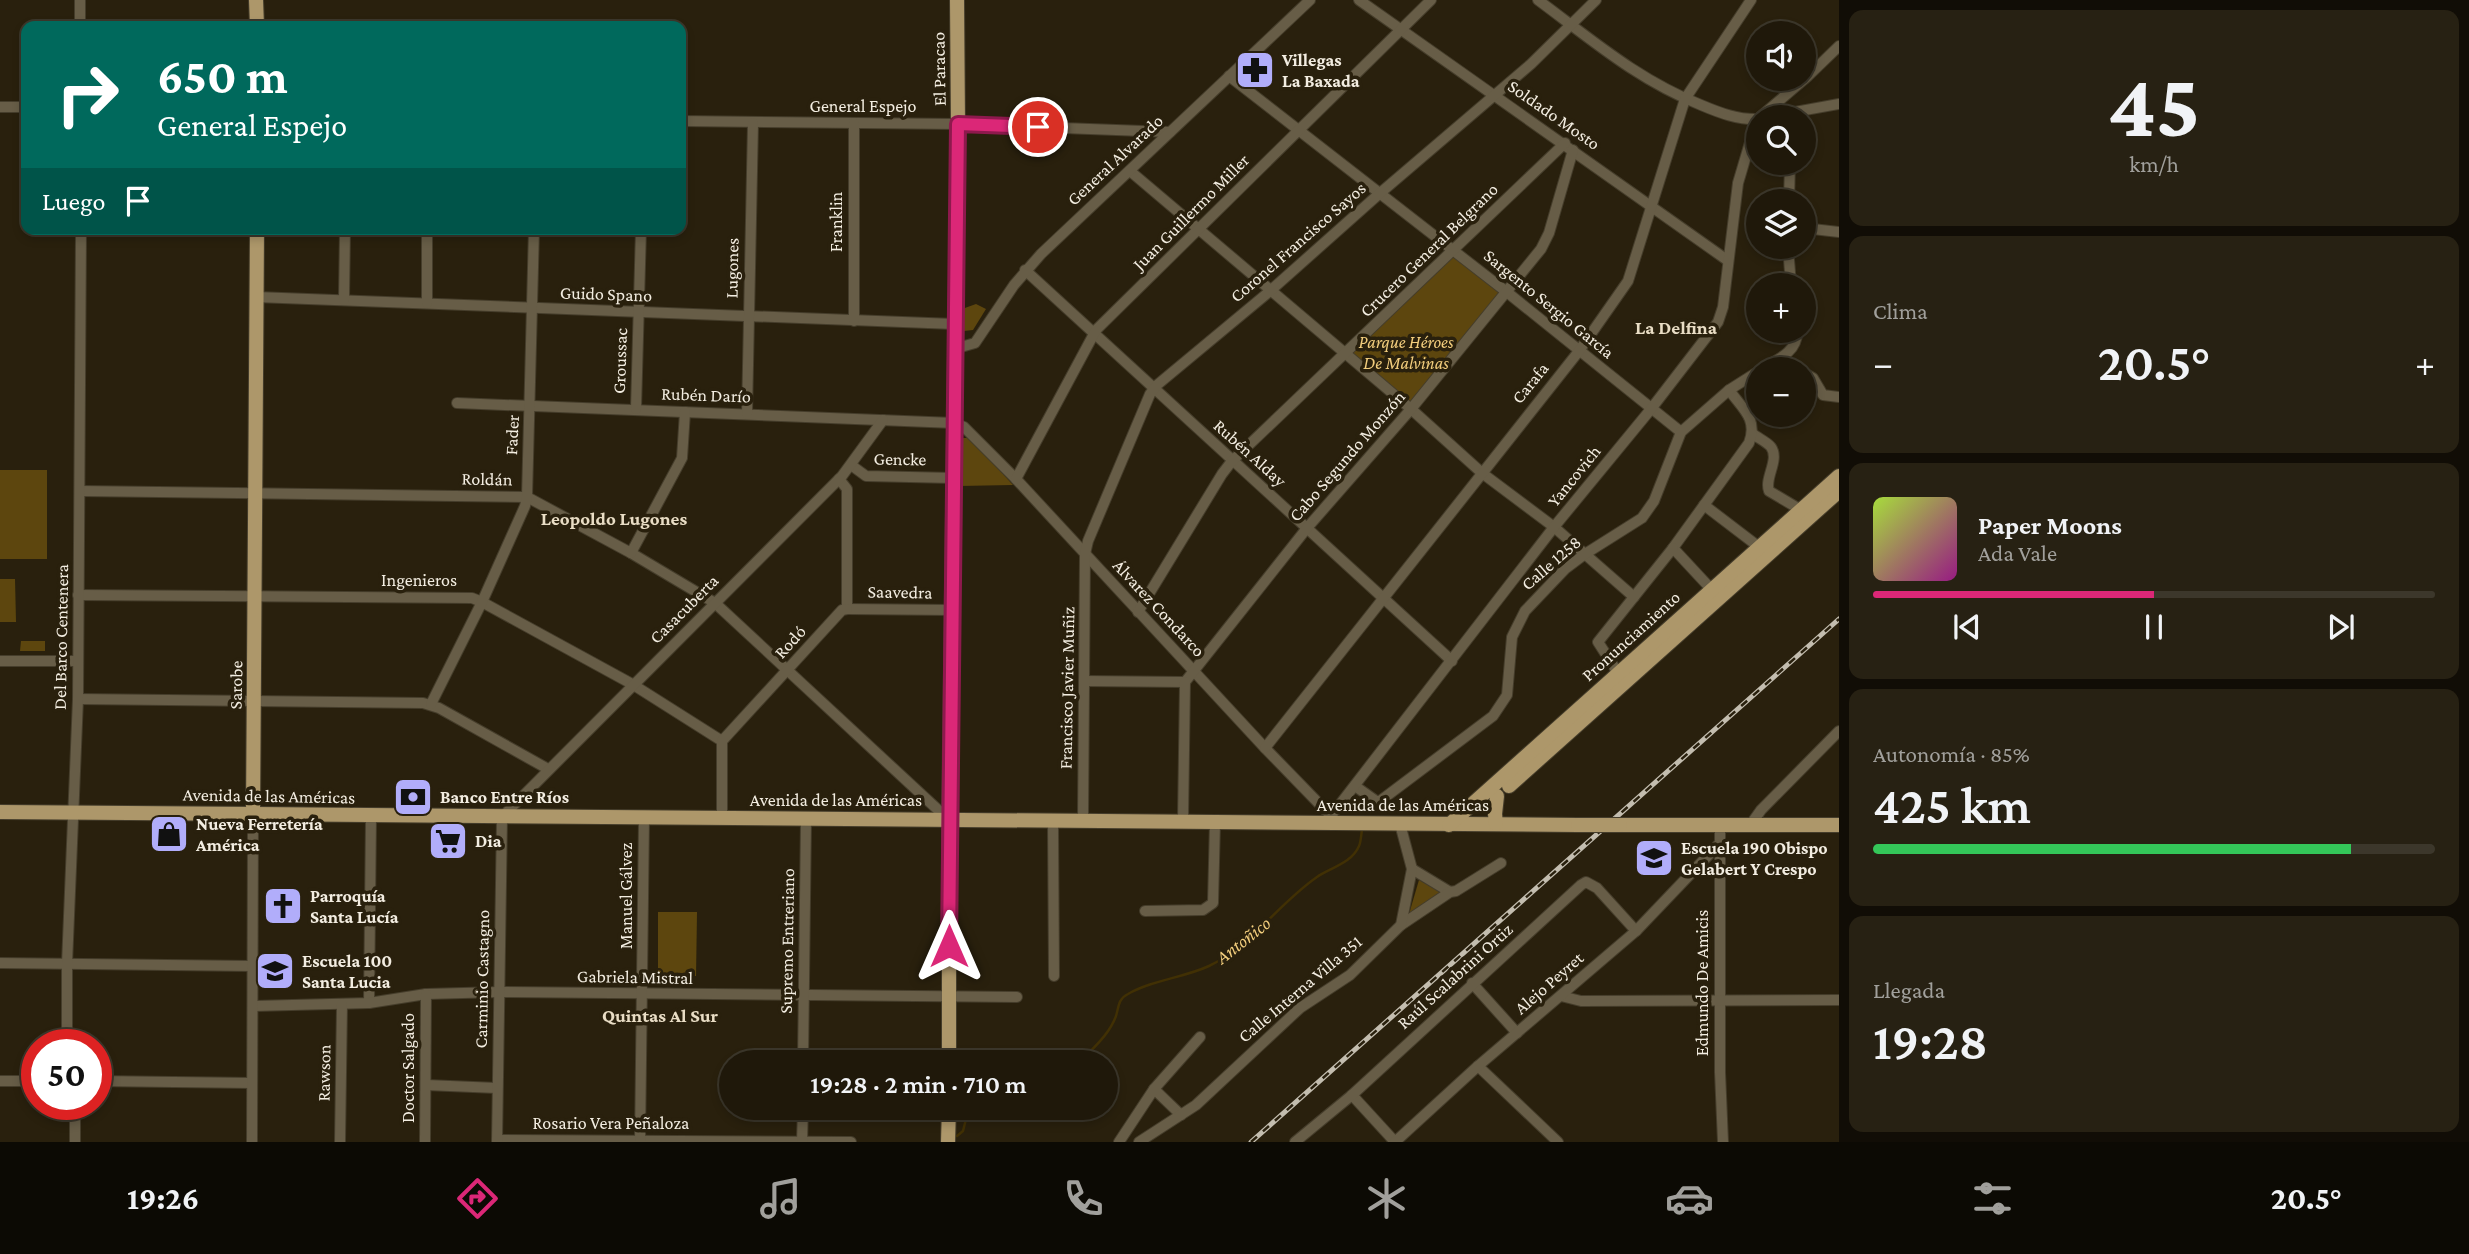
<!DOCTYPE html>
<html lang="es">
<head>
<meta charset="utf-8">
<style>
  :root { --surface:#1f180a; --page:#272113; --text:#f1f3f6; --muted:#a1a09c; --line:#3c372b; --accent:#db2777 }
  body { margin:0; font-family:"Crimson Pro",serif; background:var(--page); color:var(--text); height:100vh; display:flex; flex-direction:column; font-size:26px; white-space:nowrap }
  * { box-sizing:border-box; margin:0 }
  p { font-size:23px; color:var(--muted) }
  .icon { flex:none; width:38px; height:38px; fill:none; stroke:currentColor; stroke-width:2; stroke-linecap:round; stroke-linejoin:round }
  .map { position:relative; flex:1; overflow:hidden }
  .side { display:flex; flex-direction:column; gap:10px; padding:10px; background:#110d06; width:630px }
  .side>* { flex:none }
  .hud { position:absolute; left:21px; top:21px; width:665px; height:214px; border-radius:14px; box-shadow:0 4px 10px #0003,0 0 0 2px var(--line); background:#00695c; color:#fff; overflow:hidden }
  .buttons { position:absolute; left:1746px; top:21px; display:grid; gap:14px }
  .buttons a { display:grid; place-items:center; width:70px; height:70px; border-radius:50%; background:var(--surface); box-shadow:0 4px 10px #0003,0 0 0 2px var(--line); font-size:35px }
  .speed { position:absolute; left:21px; top:1029px; display:flex; gap:14px; font-size:35px; font-weight:700; text-align:center }
  .speed>* { display:grid; place-content:center; width:91px; height:91px; border-radius:50%; background:var(--surface); box-shadow:0 4px 10px #0003,0 0 0 2px var(--line); line-height:1 }
  .speed .limit { border:10px solid #d22; background:#fff; color:#111 }
  .pin { position:absolute; display:grid; place-items:center; width:60px; height:60px; color:#fff; margin:-30px; border:4px solid #fff; border-radius:50%; box-shadow:0 2px 7px #0007 }
  .me { position:absolute; width:77px; margin:-38px; rotate:0deg; stroke-linejoin:round; filter:drop-shadow(0 0 5px #0008) }
  .turn { display:flex; align-items:center; gap:24px; height:147px; padding:0 21px; font-size:32px }
  .turn .icon { width:91px; height:91px; stroke-width:2.5 }
  .turn b { display:block; font-size:49px; line-height:60px }
  .then { display:flex; align-items:center; height:66px; padding:0 21px; background:#0003; gap:14px; font-size:26px }
  .big { font-size:52px; font-weight:600; line-height:1.1 }
  .side .card { flex:1; display:flex; flex-direction:column; justify-content:center; gap:10px; min-width:0; padding:0 24px; border-radius:14px; background:var(--page) }
  .side .dial { align-items:center; gap:0 }
  .dial b { font-size:91px; line-height:1 }
  .song { display:flex; align-items:center; gap:21px }
  .cover { width:84px; height:84px; border-radius:10px; background:linear-gradient(135deg,hsl(80 70% 55%),hsl(310 70% 35%)) }
  .played { height:7px; border-radius:4px; background:linear-gradient(90deg,var(--accent) 50%,var(--line) 50%) }
  .keys { display:flex; justify-content:space-around; direction:ltr }
  .heat { display:flex; justify-content:space-between; align-items:center; font-size:38px; direction:ltr }
  .charge { height:10px; border-radius:5px; background:linear-gradient(90deg,#34c759 85%,var(--line) 0) }
  .trip { position:absolute; left:719px; top:1050px; width:399px; height:70px; border-radius:35px; background:var(--surface); box-shadow:0 4px 10px #0003,0 0 0 2px var(--line); font-weight:600; line-height:70px; text-align:center }
  .tabs { display:flex; height:112px; justify-content:space-around; align-items:center; background:#0c0a04; color:var(--muted) }
  .tabs .icon { width:49px; height:49px }
  .tabs .current { color:var(--accent) }
  .tabs b { font-size:32px; color:var(--text) }
  main { display:flex; flex:1; min-height:0 }
  .map>svg:first-child { display:block }
</style>
</head>
<body>
<main>
<div class="map">
<svg width="1839" height="1142" viewBox="0 0 1839 1142">
  <rect width="100%" height="100%" fill="#29200d"/>
  <!-- green -->
  <g fill="#5d460e">
    <polygon points="1454,251 1508,293 1411,409 1345,354"/>
    <polygon points="976,304 986,309 973,330 964,331 961,327 962,309"/>
    <polygon points="961,438 970,438 1013,485 959,486"/>
    <rect x="0" y="470" width="47" height="89"/>
    <polygon points="0,579 15,579 16,622 0,622"/>
    <polygon points="21,641 45,641 45,651 20,651"/>
    <polygon points="1419,880 1441,892 1409,914"/>
    <polygon points="658,912 697,912 696,976 658,976"/>
  </g>
  <g fill="none" stroke-linecap="round" stroke-linejoin="round">
    <!-- stream -->
    <g stroke="#413004" stroke-width="2.5">
      <path d="M1080,1062c13,-14 29,-27 36,-46 3,-10 2,-17 12,-22 24,-14 55,-16 81,-28 43,-21 69,-62 108,-89 13,-9 35,-14 42,-31 2,-4 2,-11 3,-16"/>
      <polyline points="957,1136 963,1131 968,1111 984,1108"/>
    </g>
    <!-- minor casing -->
    <g stroke="#453d2b" stroke-width="12">
      <g id="minor">
        <polyline points="80,0 80,26"/>
        <polyline points="1359,0 1727,260"/>
        <path d="M1538,0c54,40 100,80 163,105 19,8 37,15 58,14"/>
        <polyline points="1229,76 1508,293 1681,432"/>
        <polyline points="0,107 26,107"/>
        <polyline points="1760,117 1807,77 1839,46"/>
        <polyline points="1767,117 1839,104"/>
        <polyline points="681,121 958,124 1170,132"/>
        <polyline points="1130,171 1411,409 1482,473 1554,527 1634,597"/>
        <polyline points="1789,201 1790,163"/>
        <polyline points="1804,228 1839,232"/>
        <polyline points="1788,247 1791,285"/>
        <polyline points="1025,270 1452,661"/>
        <polyline points="256,297 954,324"/>
        <polyline points="344,300 345,229"/>
        <polyline points="427,303 427,229"/>
        <polyline points="854,321 854,123"/>
        <polyline points="954,349 975,343 1014,285 1041,254 1310,0"/>
        <path d="M1761,369c16,-9 37,-17 36,-38"/>
        <polyline points="1804,373 1813,378 1823,395 1839,397"/>
        <polyline points="457,403 954,423 964,427 1016,479 1265,748 1331,816 1333,824"/>
        <polyline points="636,409 641,229"/>
        <polyline points="747,414 753,123"/>
        <path d="M1753,434c5,4 14,8 18,13 9,13 -7,31 -2,44l32,19"/>
        <polyline points="851,465 866,476 953,478"/>
        <polyline points="839,479 847,489 847,609"/>
        <polyline points="1016,479 1096,330 1431,0"/>
        <polyline points="80,491 527,497 631,553 715,603 949,820"/>
        <polyline points="1704,505 1759,547"/>
        <polyline points="631,553 682,458 685,412"/>
        <path d="M1712,590l-39,-42 76,-105c9,-24 -6,-34 -20,-53"/>
        <polyline points="78,595 472,598 482,602 632,684 722,741"/>
        <polyline points="847,609 952,610"/>
        <polyline points="1138,612 1222,474 1232,461 1565,143"/>
        <polyline points="0,661 78,661"/>
        <polyline points="1618,673 1598,642 1673,548"/>
        <polyline points="1084,681 1185,682 1307,528 1411,409 1541,249 1549,233 1573,150"/>
        <polyline points="78,699 423,703 439,708 548,769"/>
        <polyline points="431,704 482,602 525,506 527,497 534,229"/>
        <polyline points="1265,748 1579,351 1628,281 1685,99 1751,0"/>
        <polyline points="1355,786 1376,801 1380,801 1493,716 1507,695 1512,637 1525,611 1565,569 1585,554 1642,518 1654,501 1681,432 1729,390 1759,371"/>
        <polyline points="1331,816 1554,527 1651,409 1718,322 1723,307 1738,183 1757,119"/>
        <polyline points="722,818 722,741 842,610 847,609"/>
        <polyline points="1053,821 1054,976"/>
        <polyline points="1083,821 1085,554 1088,541 1150,394 1157,385 1270,291 1379,194 1531,64 1596,0"/>
        <polyline points="1183,821 1185,682"/>
        <polyline points="1720,824 1720,1072 1723,1142"/>
        <polyline points="1751,824 1761,810 1839,731"/>
        <polyline points="1412,869 1450,892"/>
        <polyline points="1145,911 1203,910 1213,903 1215,822"/>
        <polyline points="1401,925 1450,892 1456,891 1501,863"/>
        <polyline points="0,963 252,966"/>
        <polyline points="1472,983 1517,1033"/>
        <polyline points="1561,996 1581,1001 1839,1000"/>
        <polyline points="369,1003 371,816"/>
        <polyline points="253,1006 369,1003 426,994 500,992 1017,997"/>
        <polyline points="67,1045 67,964 78,699 81,229"/>
        <polyline points="803,1062 806,819"/>
        <polyline points="1478,1066 1558,1142"/>
        <polyline points="0,1081 37,1081"/>
        <polyline points="96,1081 252,1083"/>
        <polyline points="426,1085 497,1088"/>
        <polyline points="1154,1089 1181,1115"/>
        <polyline points="1352,1095 1395,1142"/>
        <polyline points="497,1140 851,1142"/>
        <polyline points="75,1142 75,1104"/>
        <polyline points="252,1142 253,815"/>
        <polyline points="340,1142 342,1004"/>
        <polyline points="425,1142 426,994"/>
        <polyline points="497,1142 502,817 842,476 883,420"/>
        <polyline points="640,1142 644,818"/>
        <polyline points="802,1142 803,1108"/>
        <polyline points="1119,1142 1154,1089 1200,1037"/>
        <polyline points="1139,1142 1196,1105 1300,1008 1350,975 1401,925 1412,869 1400,824"/>
        <polyline points="1295,1142 1352,1095 1581,885 1586,882 1597,888 1636,931"/>
        <polyline points="1395,1142 1478,1066 1636,931 1719,844"/>
      </g>
    </g>
    <!-- major casing -->
    <g stroke="#453d2b" stroke-width="16">
      <g id="major">
        <polyline points="256,0 257,26"/>
        <polyline points="1509,786 1839,491"/>
        <polyline points="0,812 1578,825"/>
        <polyline points="253,815 257,229"/>
        <polyline points="1496,824 1495,814 1497,796"/>
        <polyline points="1449,825 1839,476"/>
        <polyline points="1620,825 1839,825"/>
        <polyline points="949,1062 949,820 958,124 957,0"/>
        <polyline points="948,1142 949,1108"/>
      </g>
    </g>
    <!-- minor -->
    <use href="#minor" stroke="#675d47" stroke-width="10"/>
    <!-- major -->
    <use href="#major" stroke="#ad976a" stroke-width="14"/>
    <!-- rail casing -->
    <g stroke="#c3bdaf" stroke-width="5">
      <polyline id="rail" points="1251,1142 1839,619"/>
    </g>
    <!-- rail -->
    <use href="#rail" stroke="#29200d" stroke-width="2.5" stroke-dasharray="8" stroke-linecap="butt"/>
    <!-- major-bridge casing -->
    <g stroke="#453d2b" stroke-width="16" stroke-linecap="butt">
      <polyline id="major-bridge" points="1578,825 1620,825"/>
    </g>
    <!-- major-bridge -->
    <use href="#major-bridge" stroke="#ad976a" stroke-width="14"/>
  </g>
  <g fill="none" stroke-linecap="round" stroke-linejoin="round">
    <!-- route casing -->
    <g stroke="#8e194d" stroke-width="18">
      <polyline id="route" points="949,946 958,124 1038,127"/>
    </g>
    <!-- route -->
    <use href="#route" stroke="#db2777" stroke-width="12"/>
  </g>
  <!-- icons -->
  <defs>
    <g id="pharmacy-square" transform="scale(2.0125)"><rect x="-9" y="-9" width="18" height="18" rx="4" fill="#b1adfa" stroke="#29200d"/><path d="M-2-6h4v4h4v4h-4v4h-4v-4h-4v-4h4Z" fill="#111"/></g>
    <g id="bank-square" transform="scale(2.0125)"><rect x="-9" y="-9" width="18" height="18" rx="4" fill="#b1adfa" stroke="#29200d"/><path d="M-6-4H6V4H-6ZM0-2.3a2.3 2.3 0 1 0 0 4.6a2.3 2.3 0 1 0 0-4.6Z" fill="#111"/></g>
    <g id="shop-square" transform="scale(2.0125)"><rect x="-9" y="-9" width="18" height="18" rx="4" fill="#b1adfa" stroke="#29200d"/><path d="M-5-2.5h2.3a2.7 3.5 0 0 1 5.4 0H5L5.5 6h-11ZM-1.5-2.5h3a1.5 2.3 0 0 0-3 0Z" fill="#111"/></g>
    <g id="supermarket-square" transform="scale(2.0125)"><rect x="-9" y="-9" width="18" height="18" rx="4" fill="#b1adfa" stroke="#29200d"/><path d="M-6-5.5h2.5l.6 2H6L4.5 2H-2.5L-4.4-4H-6ZM-1.5 3.2a1.3 1.3 0 1 0 .1 0ZM3 3.2a1.3 1.3 0 1 0 .1 0Z" fill="#111"/></g>
    <g id="school-square" transform="scale(2.0125)"><rect x="-9" y="-9" width="18" height="18" rx="4" fill="#b1adfa" stroke="#29200d"/><path d="M0-5L7-2L0 1L-7-2ZM-4 1L0 2.5L4 1V4Q0 6-4 4Z" fill="#111"/></g>
    <g id="church-square" transform="scale(2.0125)"><rect x="-9" y="-9" width="18" height="18" rx="4" fill="#b1adfa" stroke="#29200d"/><path d="M-1.2-6h2.4v3.5h3.3v2.4h-3.3V6h-2.4V-.1h-3.3v-2.4h3.3Z" fill="#111"/></g>
  </defs>
  <g fill-rule="evenodd">
    <use href="#pharmacy-square" x="1255" y="70"/>
    <use href="#bank-square" x="413" y="797"/>
    <use href="#shop-square" x="169" y="834"/>
    <use href="#supermarket-square" x="448" y="841"/>
    <use href="#school-square" x="1654" y="858"/>
    <use href="#church-square" x="283" y="906"/>
    <use href="#school-square" x="275" y="971"/>
  </g>
  <g text-anchor="middle" dominant-baseline="central" stroke-width="7" stroke-linejoin="round" paint-order="stroke">
    <!-- poi labels -->
    <g font-size="18" font-weight="bold" fill="#f3ede1" stroke="#29200d" text-anchor="start">
      <text x="1282" y="60">Villegas<tspan x="1282" dy="21">La Baxada</tspan></text>
      <text x="440" y="797">Banco Entre Ríos</text>
      <text x="196" y="824">Nueva Ferretería<tspan x="196" dy="21">América</tspan></text>
      <text x="475" y="841">Dia</text>
      <text x="1681" y="848">Escuela 190 Obispo<tspan x="1681" dy="21">Gelabert Y Crespo</tspan></text>
      <text x="310" y="896">Parroquía<tspan x="310" dy="21">Santa Lucía</tspan></text>
      <text x="302" y="961">Escuela 100<tspan x="302" dy="21">Santa Lucia</tspan></text>
    </g>
    <!-- street labels -->
    <g font-size="18" fill="#f3ede1" stroke="#29200d">
      <text transform="translate(939 69) rotate(-91)">El Paracao</text>
      <text x="863" y="106">General Espejo</text>
      <text transform="translate(1554 115) rotate(35)">Soldado Mosto</text>
      <text transform="translate(1115 160) rotate(-43)">General Alvarado</text>
      <text transform="translate(1191 212) rotate(-45)">Juan Guillermo Miller</text>
      <text transform="translate(836 222) rotate(-90)">Franklin</text>
      <text transform="translate(1298 242) rotate(-41)">Coronel Francisco Sayos</text>
      <text transform="translate(1429 250) rotate(-44)">Crucero General Belgrano</text>
      <text transform="translate(732 268) rotate(-89)">Lugones</text>
      <text transform="translate(606 294) rotate(2)">Guido Spano</text>
      <text transform="translate(1549 304) rotate(39)">Sargento Sergio García</text>
      <text transform="translate(620 361) rotate(-88)">Groussac</text>
      <text transform="translate(1530 383) rotate(-51)">Carafa</text>
      <text transform="translate(706 395) rotate(2)">Rubén Darío</text>
      <text transform="translate(512 435) rotate(-87)">Fader</text>
      <text transform="translate(1250 453) rotate(42)">Rubén Alday</text>
      <text transform="translate(1347 456) rotate(-49)">Cabo Segundo Monzón</text>
      <text transform="translate(900 459) rotate(1)">Gencke</text>
      <text transform="translate(1574 476) rotate(-51)">Yancovich</text>
      <text transform="translate(487 479) rotate(1)">Roldán</text>
      <text transform="translate(1551 563) rotate(-41)">Calle 1258</text>
      <text x="419" y="580">Ingenieros</text>
      <text transform="translate(900 592) rotate(1)">Saavedra</text>
      <text transform="translate(1159 608) rotate(47)">Álvarez Condarco</text>
      <text transform="translate(684 609) rotate(-45)">Casacuberta</text>
      <text transform="translate(1631 636) rotate(-42)">Pronunciamiento</text>
      <text transform="translate(61 637) rotate(-89)">Del Barco Centenera</text>
      <text transform="translate(790 642) rotate(-48)">Rodó</text>
      <text transform="translate(236 685) rotate(-89)">Sarobe</text>
      <text transform="translate(1067 688) rotate(-89)">Francisco Javier Muñiz</text>
      <text transform="translate(269 796) rotate(1)">Avenida de las Américas</text>
      <text x="836" y="800">Avenida de las Américas</text>
      <text x="1403" y="805">Avenida de las Américas</text>
      <text transform="translate(626 896) rotate(-90)">Manuel Gálvez</text>
      <text transform="translate(787 941) rotate(-89)">Supremo Entreriano</text>
      <text transform="translate(1455 976) rotate(-42)">Raúl Scalabrini Ortiz</text>
      <text transform="translate(635 977) rotate(1)">Gabriela Mistral</text>
      <text transform="translate(482 979) rotate(-89)">Carminio Castagno</text>
      <text transform="translate(1549 983) rotate(-41)">Alejo Peyret</text>
      <text transform="translate(1702 983) rotate(-90)">Edmundo De Amicis</text>
      <text transform="translate(1300 989) rotate(-40)">Calle Interna Villa 351</text>
      <text transform="translate(408 1068) rotate(-90)">Doctor Salgado</text>
      <text transform="translate(324 1073) rotate(-89)">Rawson</text>
      <text x="611" y="1123">Rosario Vera Peñaloza</text>
    </g>
    <!-- park labels -->
    <g font-size="18" font-style="italic" fill="#f2cd7d" stroke="#29200d">
      <text x="1406" y="342">Parque Héroes<tspan x="1406" dy="21">De Malvinas</tspan></text>
    </g>
    <!-- neighbourhood labels -->
    <g font-size="19" font-weight="bold" fill="#e9ddc5" stroke="#29200d">
      <text x="1676" y="327">La Delfina</text>
      <text x="614" y="518">Leopoldo Lugones</text>
      <text x="660" y="1015">Quintas Al Sur</text>
    </g>
    <!-- water labels -->
    <g font-size="19" font-style="italic" fill="#f3ce7d" stroke="#29200d">
      <text transform="translate(1243 940) rotate(-38)">Antoñico</text>
    </g>
  </g>
</svg>
<div class="buttons">
<a><svg class="icon" aria-label="sound" viewBox="0 0 24 24"><path d="M4 9h4l5-4v14l-5-4H4zM17 9q2 3 0 6"/></svg></a>
<a><svg class="icon" aria-label="search" viewBox="0 0 24 24"><circle cx="10" cy="10" r="6"/><path d="M15 15l6 6"/></svg></a>
<a><svg class="icon" aria-label="layers" viewBox="0 0 24 24"><path d="M12 4l9 5-9 5-9-5zM3 14l9 5 9-5"/></svg></a>
<a>+</a>
<a>−</a>
</div>
<div class="speed"><div class="limit">50</div></div>
<div class="pin" style="left:1038px;top:127px;background:#d93025"><svg class="icon" aria-label="arrive" viewBox="0 0 24 24"><path d="M6 21V4h12l-3 4 3 4H6"/></svg></div>
<svg class="me" style="left:949px;top:946px" viewBox="-20 -20 40 40"><path d="M0-17L14 15 0 8-14 15z" fill="#db2777" stroke="#fff" stroke-width="4"/></svg>
<div class="trip">19:28 · 2 min · 710 m</div>
<div class="hud">
<div class="turn"><svg class="icon" aria-label="right" viewBox="0 0 24 24"><path d="M7 20v-9h11M14 6l5 5-5 5"/></svg><div><b>650 m</b>General Espejo</div></div>
<div class="then">Luego<svg class="icon" aria-label="arrive" viewBox="0 0 24 24"><path d="M6 21V4h12l-3 4 3 4H6"/></svg></div>
</div>
</div>
<section class="side">
<div class="card dial"><b>45</b><p>km/h</p></div>
<div class="card"><p>Clima</p>
<div class="heat"><a>−</a><b class="big">20.5°</b><a>+</a></div>
</div>
<div class="card">
<div class="song"><i class="cover"></i><div><b>Paper Moons</b><p>Ada Vale</p></div></div>
<div class="played"></div>
<div class="keys"><svg class="icon" aria-label="previous" viewBox="0 0 24 24"><path d="M18 5L8 12l10 7zM5 5v14"/></svg><svg class="icon" aria-label="pause" viewBox="0 0 24 24"><path d="M8 5v14M16 5v14"/></svg><svg class="icon" aria-label="next" viewBox="0 0 24 24"><path d="M6 5l10 7-10 7zM19 5v14"/></svg></div>
</div>
<div class="card"><p>Autonomía · 85%</p><b class="big">425 km</b><div class="charge"></div></div>
<div class="card"><p>Llegada</p><b class="big">19:28</b></div>
</section>
</main>
<nav class="tabs">
<b>19:26</b>
<svg class="icon current" aria-label="directions" viewBox="0 0 24 24"><path d="M12 3l9 9-9 9-9-9zM9 14v-3h6M13 9l2 2-2 2"/></svg>
<svg class="icon" aria-label="music" viewBox="0 0 24 24"><path d="M9 18V5l10-2v13"/><circle cx="6" cy="18" r="3"/><circle cx="16" cy="16" r="3"/></svg>
<svg class="icon" aria-label="phone" viewBox="0 0 24 24"><path d="M5 4h4l2 5-3 2q2 4 5 5l2-3 5 2v4C11 20 4 13 5 4z"/></svg>
<svg class="icon" aria-label="climate" viewBox="0 0 24 24"><path d="M12 3v18M4 7l16 10M4 17L20 7"/></svg>
<svg class="icon" aria-label="car" viewBox="0 0 24 24"><path d="M5 17H2v-5l4-1 3-4h7l3 4 3 1v5h-3M9 17h6M6 11h13"/><circle cx="7" cy="17" r="2"/><circle cx="17" cy="17" r="2"/></svg>
<svg class="icon" aria-label="filters" viewBox="0 0 24 24"><path d="M4 7h16M4 17h16"/><circle cx="9" cy="7" r="2"/><circle cx="15" cy="17" r="2"/></svg>
<b>20.5°</b>
</nav>
</body>
</html>
